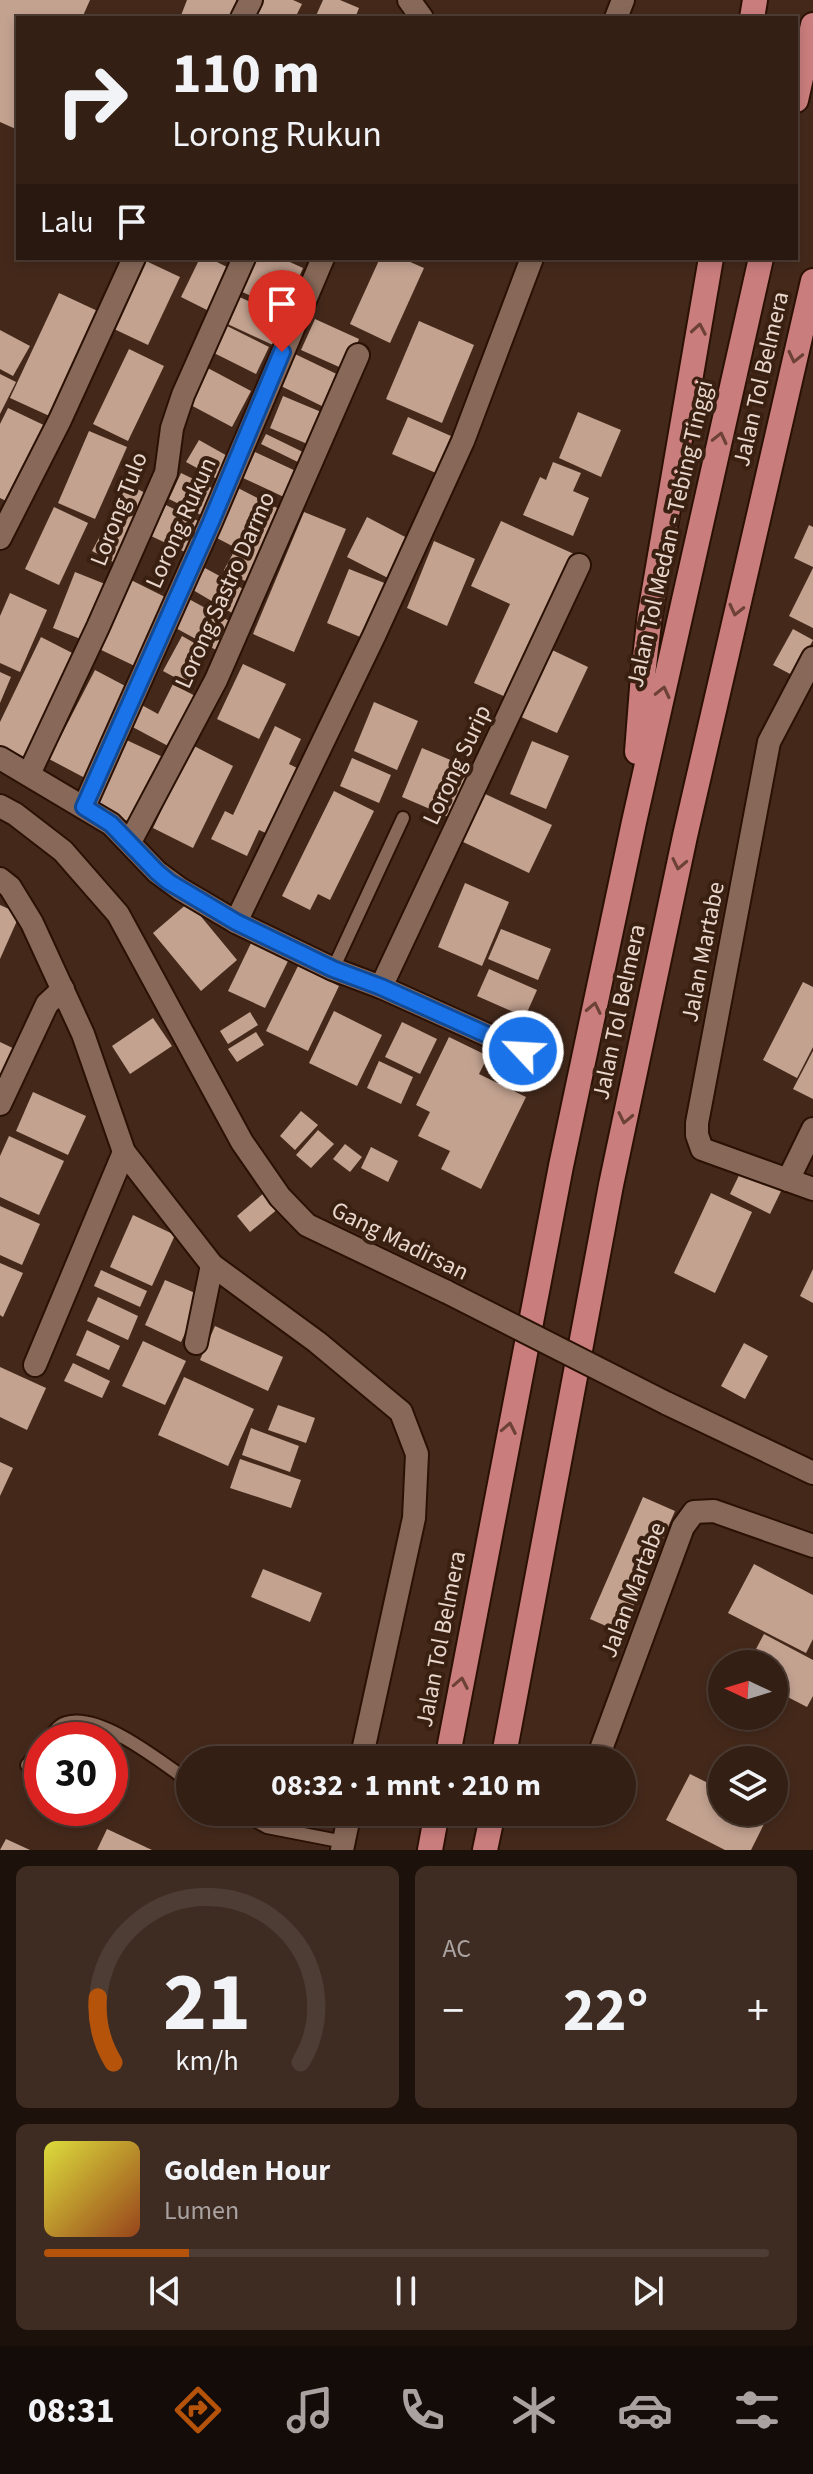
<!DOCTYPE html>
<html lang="id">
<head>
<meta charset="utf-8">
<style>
  :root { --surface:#331f14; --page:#3e2c22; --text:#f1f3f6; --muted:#a9a2a0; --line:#4e3d34; --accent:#b45309 }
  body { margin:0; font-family:"Source Sans 3",sans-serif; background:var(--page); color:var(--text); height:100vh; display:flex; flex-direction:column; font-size:30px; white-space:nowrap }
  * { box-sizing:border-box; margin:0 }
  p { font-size:26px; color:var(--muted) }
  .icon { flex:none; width:44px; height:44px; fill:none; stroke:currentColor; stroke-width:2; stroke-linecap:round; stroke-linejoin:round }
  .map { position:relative; height:1850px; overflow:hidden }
  .drawer { display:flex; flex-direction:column; gap:16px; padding:16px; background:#1c110b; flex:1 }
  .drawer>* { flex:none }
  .guide { position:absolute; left:16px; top:16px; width:782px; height:244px; border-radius:0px; box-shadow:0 4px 12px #0003,0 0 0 2px var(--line); background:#331f14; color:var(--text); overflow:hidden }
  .needle { width:52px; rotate:274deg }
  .tools { position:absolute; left:708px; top:1650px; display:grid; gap:16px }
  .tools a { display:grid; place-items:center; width:80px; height:80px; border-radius:50%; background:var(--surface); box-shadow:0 4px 12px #0003,0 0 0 2px var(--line); font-size:40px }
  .speed { position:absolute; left:24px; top:1722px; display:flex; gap:16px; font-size:40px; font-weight:700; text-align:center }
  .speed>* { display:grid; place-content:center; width:104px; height:104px; border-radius:50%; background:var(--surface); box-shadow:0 4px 12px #0003,0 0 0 2px var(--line); line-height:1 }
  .speed .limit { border:12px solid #d22; background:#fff; color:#111 }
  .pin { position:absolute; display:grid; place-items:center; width:68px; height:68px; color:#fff; margin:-82px -34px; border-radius:50% 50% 50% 0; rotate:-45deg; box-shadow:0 0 8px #0007 }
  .pin .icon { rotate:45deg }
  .me { position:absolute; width:88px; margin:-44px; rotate:295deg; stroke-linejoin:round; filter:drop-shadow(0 0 6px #0008) }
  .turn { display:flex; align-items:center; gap:28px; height:168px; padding:0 24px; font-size:36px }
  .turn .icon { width:104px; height:104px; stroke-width:2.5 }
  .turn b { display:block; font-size:56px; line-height:68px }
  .then { display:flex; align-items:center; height:76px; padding:0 24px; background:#0003; gap:16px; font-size:30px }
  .big { font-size:60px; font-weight:700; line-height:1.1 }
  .drawer .card { flex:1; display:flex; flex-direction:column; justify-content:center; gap:12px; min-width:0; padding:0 28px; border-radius:12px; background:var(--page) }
  .drawer .dial { align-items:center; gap:0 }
  .dial svg { height:208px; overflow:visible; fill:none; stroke:var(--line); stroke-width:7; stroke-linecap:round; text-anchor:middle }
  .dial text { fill:var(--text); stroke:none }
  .song { display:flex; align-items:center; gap:24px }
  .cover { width:96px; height:96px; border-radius:12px; background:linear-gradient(135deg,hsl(60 70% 55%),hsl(20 70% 35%)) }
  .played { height:8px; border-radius:4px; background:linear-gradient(90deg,var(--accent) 20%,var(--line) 20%) }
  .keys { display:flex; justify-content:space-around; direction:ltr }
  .heat { display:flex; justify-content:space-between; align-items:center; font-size:44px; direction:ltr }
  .drawer .tiles { flex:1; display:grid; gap:16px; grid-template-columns:1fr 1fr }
  .card:last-child { grid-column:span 2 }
  .trip { position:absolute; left:176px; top:1746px; width:460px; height:80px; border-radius:40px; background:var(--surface); box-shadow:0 4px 12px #0003,0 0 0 2px var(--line); font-weight:700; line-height:80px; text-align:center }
  .tabs { display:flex; height:128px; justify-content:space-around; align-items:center; background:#140c08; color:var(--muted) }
  .tabs .icon { width:56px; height:56px }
  .tabs .selected { color:var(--accent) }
  .tabs b { font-size:36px; color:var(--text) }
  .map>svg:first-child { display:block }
</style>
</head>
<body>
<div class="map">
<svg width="813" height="1850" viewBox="0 0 813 1850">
  <rect width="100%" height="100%" fill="#44291b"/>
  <!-- building -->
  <g fill="#c3a290">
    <polygon points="0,0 90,0 82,18 18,18 18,130 0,122"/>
    <polygon points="187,0 236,0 243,3 237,18 180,18"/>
    <polygon points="260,0 293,0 302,4 295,18 251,18"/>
    <polygon points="323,0 340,0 359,8 355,18 315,18"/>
    <polygon points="200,258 209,258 231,269 211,312 181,297"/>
    <polygon points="255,258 281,258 303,268 284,311 240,291"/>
    <polygon points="380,258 401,258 424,268 390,343 350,324"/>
    <polygon points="146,261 180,277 148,345 114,329"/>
    <polygon points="59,293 104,314 56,419 10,398"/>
    <polygon points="233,294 286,318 273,345 221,321"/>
    <polygon points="315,319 359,339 346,370 301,350"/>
    <polygon points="419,321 474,345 442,423 386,399"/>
    <polygon points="221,323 269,347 256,374 208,350"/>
    <polygon points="0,330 30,346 13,376 0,369"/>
    <polygon points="129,349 164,366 128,441 93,424"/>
    <polygon points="295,354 345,378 330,410 281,386"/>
    <polygon points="204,366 251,391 232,427 185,402"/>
    <polygon points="0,374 16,382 0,414"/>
    <polygon points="283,396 326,414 312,446 270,428"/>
    <polygon points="8,408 52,429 14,505 0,498 0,424"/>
    <polygon points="578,412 621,430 601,477 559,458"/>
    <polygon points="408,417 451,436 436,473 392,454"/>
    <polygon points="89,431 127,447 95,519 58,503"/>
    <polygon points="266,434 309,455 304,465 261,444"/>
    <polygon points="199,440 231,458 219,480 186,462"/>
    <polygon points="255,452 298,472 286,498 243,478"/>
    <polygon points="553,462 581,473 573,491 589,498 573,536 523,515 540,477 546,480"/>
    <polygon points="181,473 214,489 201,515 169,499"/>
    <polygon points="128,484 151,496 115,563 92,551"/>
    <polygon points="238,488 285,512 249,583 224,570 236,548 213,536"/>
    <polygon points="166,505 200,522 185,552 151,536"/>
    <polygon points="54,507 88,523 59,585 25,569"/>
    <polygon points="304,512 346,529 294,652 253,634"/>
    <polygon points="367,517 411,540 390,579 347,557"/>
    <polygon points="501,521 574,554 508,698 474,683 510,604 471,586"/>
    <polygon points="809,525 813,527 813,567 794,558"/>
    <polygon points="434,541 475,559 447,626 407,608"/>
    <polygon points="205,568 245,590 232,613 193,590"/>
    <polygon points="813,568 813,628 789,616"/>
    <polygon points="349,569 387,584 365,639 327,623"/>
    <polygon points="75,572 110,586 88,642 53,628"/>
    <polygon points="127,578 173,601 141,669 95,647"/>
    <polygon points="10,593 47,610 20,672 0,663 0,616"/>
    <polygon points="187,598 231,622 216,650 172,626"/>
    <polygon points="793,629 813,640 794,676 773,665"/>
    <polygon points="182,636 205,649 187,684 163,671"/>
    <polygon points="41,637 82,658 32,761 0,745 0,722"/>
    <polygon points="550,649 588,667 557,733 519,716"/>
    <polygon points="243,664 286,684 259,739 217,719"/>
    <polygon points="95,670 131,689 85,778 49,759"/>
    <polygon points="0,672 11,677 0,703"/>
    <polygon points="173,684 197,697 170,747 127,724 138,703 158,714"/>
    <polygon points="374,702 418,721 397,770 354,751"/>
    <polygon points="275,726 301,739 289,764 299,769 268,834 259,830 247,856 211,839 225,811 233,815"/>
    <polygon points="118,736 165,758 134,824 87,802"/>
    <polygon points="532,741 569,756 546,809 510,794"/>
    <polygon points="192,745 233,766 193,848 153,828"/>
    <polygon points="422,748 472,769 451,818 402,797"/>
    <polygon points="352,758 391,775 379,803 340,786"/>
    <polygon points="334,791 374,811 330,900 318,894 310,910 282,896"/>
    <polygon points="483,793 552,825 529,873 461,841"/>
    <polygon points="465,883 509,902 482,966 438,947"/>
    <polygon points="189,902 237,960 201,991 153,933"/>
    <polygon points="0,905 20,914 0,959"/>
    <polygon points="501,929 551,949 538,980 488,959"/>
    <polygon points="252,941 289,959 265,1008 228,991"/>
    <polygon points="298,966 339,986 308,1051 266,1031"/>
    <polygon points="489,969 537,990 525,1017 477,996"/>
    <polygon points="803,982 813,987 813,1047 797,1078 763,1060"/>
    <polygon points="334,1011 382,1035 357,1086 309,1063"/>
    <polygon points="250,1012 258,1025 228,1044 220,1031"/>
    <polygon points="153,1018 172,1046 130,1074 112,1046"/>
    <polygon points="402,1022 437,1039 420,1074 385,1057"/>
    <polygon points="256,1032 264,1045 237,1062 228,1049"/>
    <polygon points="449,1037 488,1056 479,1074 526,1097 481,1189 441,1169 450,1151 418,1136 430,1112 416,1105"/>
    <polygon points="0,1042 19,1051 0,1092"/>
    <polygon points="813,1051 813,1099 793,1089"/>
    <polygon points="379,1061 413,1077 401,1104 367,1088"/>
    <polygon points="33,1092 86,1116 68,1155 16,1131"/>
    <polygon points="301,1111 318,1125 295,1150 280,1136"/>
    <polygon points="318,1130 334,1144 311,1168 296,1155"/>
    <polygon points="9,1136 64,1161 39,1215 0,1197 0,1156"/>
    <polygon points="345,1144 362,1157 350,1172 333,1159"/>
    <polygon points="371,1147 398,1161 388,1182 361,1168"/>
    <polygon points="742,1169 782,1189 770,1214 730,1194"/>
    <polygon points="265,1192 279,1208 250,1232 237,1216"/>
    <polygon points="711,1193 752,1212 715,1293 674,1273"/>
    <polygon points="0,1206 40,1224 22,1265 0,1255"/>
    <polygon points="133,1215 175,1235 152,1286 110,1267"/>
    <polygon points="0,1263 23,1273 3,1317 0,1315"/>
    <polygon points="813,1269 813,1303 800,1296"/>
    <polygon points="101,1270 147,1291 140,1307 94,1286"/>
    <polygon points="165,1280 202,1296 181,1342 145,1325"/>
    <polygon points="98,1297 138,1316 128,1340 87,1321"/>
    <polygon points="215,1326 283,1357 268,1391 200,1360"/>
    <polygon points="87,1330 120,1346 109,1370 76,1355"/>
    <polygon points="143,1341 186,1361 165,1405 122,1386"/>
    <polygon points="744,1343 768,1356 745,1399 721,1386"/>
    <polygon points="73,1363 110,1381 102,1398 64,1381"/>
    <polygon points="0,1367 46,1388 27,1430 0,1417"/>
    <polygon points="184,1377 254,1409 228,1466 158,1435"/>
    <polygon points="278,1405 315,1418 306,1443 268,1430"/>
    <polygon points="251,1428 299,1446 290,1472 242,1455"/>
    <polygon points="240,1459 301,1480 291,1508 230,1488"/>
    <polygon points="0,1462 13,1468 0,1496"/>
    <polygon points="643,1497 675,1511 622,1633 590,1619"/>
    <polygon points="754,1564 813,1595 813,1639 806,1653 728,1613"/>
    <polygon points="263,1569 322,1593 310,1622 251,1597"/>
    <polygon points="764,1634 813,1660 813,1696 807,1707 774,1690 774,1664 748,1664"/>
    <polygon points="690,1774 722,1790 722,1812 765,1812 769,1814 751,1850 725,1850 666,1820"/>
    <polygon points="107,1829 152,1850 97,1850"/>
    <polygon points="6,1839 30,1850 0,1850"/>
  </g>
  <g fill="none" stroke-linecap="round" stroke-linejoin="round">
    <!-- service casing -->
    <g stroke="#2a1104" stroke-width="16">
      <g id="service">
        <polyline points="333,969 403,818"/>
        <path d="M48,1740c5,-6 10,-15 18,-17 34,-11 96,40 124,59"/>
        <polyline points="27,1765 42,1747"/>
        <polyline points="240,1812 267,1827 344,1842"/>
      </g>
    </g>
    <!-- minor casing -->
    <g stroke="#2a1104" stroke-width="26">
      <g id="minor">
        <polyline points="409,0 422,18"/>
        <polyline points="242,18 251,0"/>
        <polyline points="616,18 623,0"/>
        <polyline points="0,538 60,420 134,258"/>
        <polyline points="813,658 769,742 697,1123 697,1135 702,1149 813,1189"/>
        <polyline points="0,758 111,824 157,872 180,889 236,922 333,969 381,987 523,1051"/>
        <polyline points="29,774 98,627 166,473 172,428 183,395 244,258"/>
        <polyline points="0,806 15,814 63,851 118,914 242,1142 280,1197 307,1225 447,1292"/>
        <polyline points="84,807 211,522 323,258"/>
        <polyline points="130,842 216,680 358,355"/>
        <polyline points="0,879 10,887 32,923 83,1034 124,1152 212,1265 317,1342 401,1412 417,1454 414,1518 361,1760"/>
        <polyline points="236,922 374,636 463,441 532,258"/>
        <polyline points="381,987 579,565"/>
        <polyline points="0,1104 47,1004 63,989"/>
        <polyline points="788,1180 813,1129"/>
        <polyline points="196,1343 212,1265"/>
        <polyline points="35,1365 124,1152"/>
        <polyline points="666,1403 813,1473"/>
        <polyline points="597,1760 683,1527 694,1512 714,1511 813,1546"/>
        <polyline points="342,1850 350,1812"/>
      </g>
    </g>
    <!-- motorway casing -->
    <g stroke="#2a1104" stroke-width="28">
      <g id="motorway">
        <polyline points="752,18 755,0"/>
        <polyline points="796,100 813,25"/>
        <polyline points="637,752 643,675 650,614 711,258"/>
        <polyline points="447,1760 561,1166 634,822 761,258"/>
        <polyline points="503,1760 611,1185 685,836 813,281"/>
        <polyline points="430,1850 437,1812"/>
        <polyline points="485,1850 493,1812"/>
      </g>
    </g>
    <!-- service -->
    <use href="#service" stroke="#886959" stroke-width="12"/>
    <!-- minor -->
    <use href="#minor" stroke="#886959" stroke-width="22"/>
    <!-- motorway -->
    <use href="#motorway" stroke="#ca7d7d" stroke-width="24"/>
    <!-- minor-bridge casing -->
    <g stroke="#2a1104" stroke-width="26" stroke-linecap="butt">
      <polyline id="minor-bridge" points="447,1292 666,1403"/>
    </g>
    <!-- minor-bridge -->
    <use href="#minor-bridge" stroke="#886959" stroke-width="22"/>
  </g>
  <!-- one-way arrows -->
  <defs><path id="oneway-chevron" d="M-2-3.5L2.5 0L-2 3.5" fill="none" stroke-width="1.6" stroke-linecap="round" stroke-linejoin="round" transform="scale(2)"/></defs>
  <g stroke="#6c4137">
    <use href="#oneway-chevron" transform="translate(699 329) rotate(-80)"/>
    <use href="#oneway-chevron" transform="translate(795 357) rotate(103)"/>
    <use href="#oneway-chevron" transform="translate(720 438) rotate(-77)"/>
    <use href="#oneway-chevron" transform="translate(736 610) rotate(103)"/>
    <use href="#oneway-chevron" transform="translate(663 692) rotate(-77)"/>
    <use href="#oneway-chevron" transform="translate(679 864) rotate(102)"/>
    <use href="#oneway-chevron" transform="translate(594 1008) rotate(-78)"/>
    <use href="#oneway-chevron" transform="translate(625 1118) rotate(102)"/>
    <use href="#oneway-chevron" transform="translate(509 1428) rotate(-79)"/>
    <use href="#oneway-chevron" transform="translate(461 1683) rotate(-79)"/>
  </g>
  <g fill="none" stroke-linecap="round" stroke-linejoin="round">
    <!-- route casing -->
    <g stroke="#114b97" stroke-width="20">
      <polyline id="route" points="282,352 211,522 84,807 111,824 157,872 169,882 236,922 333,969 381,987 523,1051"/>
    </g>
    <!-- route -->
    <use href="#route" stroke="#1a73e8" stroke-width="14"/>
  </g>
  <g text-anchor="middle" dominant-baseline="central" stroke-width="8" stroke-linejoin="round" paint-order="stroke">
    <!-- street labels -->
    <g font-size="24" fill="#e9d7ce" stroke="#3a2011">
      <text transform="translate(761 379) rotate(-77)">Jalan Tol Belmera</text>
      <text transform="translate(119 509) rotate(-69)">Lorong Tulo</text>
      <text transform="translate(181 523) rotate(-66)">Lorong Rukun</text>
      <text transform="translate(670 534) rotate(-77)">Jalan Tol Medan - Tebing Tinggi</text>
      <text transform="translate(225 590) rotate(-66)">Lorong Sastro Darmo</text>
      <text transform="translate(457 765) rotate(-65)">Lorong Surip</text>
      <text transform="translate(703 952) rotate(-79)">Jalan Martabe</text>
      <text transform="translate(619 1012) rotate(-78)">Jalan Tol Belmera</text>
      <text transform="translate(400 1241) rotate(26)">Gang Madirsan</text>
      <text transform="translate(633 1590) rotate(-69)">Jalan Martabe</text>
      <text transform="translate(441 1639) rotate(-79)">Jalan Tol Belmera</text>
    </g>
  </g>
</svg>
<div class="tools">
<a><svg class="needle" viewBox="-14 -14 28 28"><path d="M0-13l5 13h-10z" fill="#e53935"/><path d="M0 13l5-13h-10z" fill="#a9a2a0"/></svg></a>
<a><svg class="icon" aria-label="layers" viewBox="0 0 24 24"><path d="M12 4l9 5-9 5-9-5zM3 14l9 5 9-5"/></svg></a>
</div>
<div class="speed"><div class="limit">30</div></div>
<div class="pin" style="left:282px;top:352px;background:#d93025"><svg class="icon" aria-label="arrive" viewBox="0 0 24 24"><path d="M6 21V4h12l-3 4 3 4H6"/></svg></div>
<svg class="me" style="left:523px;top:1051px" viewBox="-20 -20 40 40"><circle r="17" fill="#1a73e8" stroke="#fff" stroke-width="3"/><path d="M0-11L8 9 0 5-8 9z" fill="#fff"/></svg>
<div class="trip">08:32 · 1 mnt · 210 m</div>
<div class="guide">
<div class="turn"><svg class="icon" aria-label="right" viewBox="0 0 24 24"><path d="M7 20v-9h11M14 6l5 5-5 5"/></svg><div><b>110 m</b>Lorong Rukun</div></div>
<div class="then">Lalu<svg class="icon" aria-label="arrive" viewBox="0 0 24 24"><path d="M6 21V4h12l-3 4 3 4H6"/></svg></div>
</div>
</div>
<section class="drawer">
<div class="tiles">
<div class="card dial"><svg viewBox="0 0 100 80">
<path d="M14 69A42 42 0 1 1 86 69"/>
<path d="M14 69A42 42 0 0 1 8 44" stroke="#b45309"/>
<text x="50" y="56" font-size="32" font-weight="700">21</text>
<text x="50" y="72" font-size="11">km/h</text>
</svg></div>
<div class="card"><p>AC</p>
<div class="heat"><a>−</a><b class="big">22°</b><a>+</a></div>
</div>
<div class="card">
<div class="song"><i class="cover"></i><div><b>Golden Hour</b><p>Lumen</p></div></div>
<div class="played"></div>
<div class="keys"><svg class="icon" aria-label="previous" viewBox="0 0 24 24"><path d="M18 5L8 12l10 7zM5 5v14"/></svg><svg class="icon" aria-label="pause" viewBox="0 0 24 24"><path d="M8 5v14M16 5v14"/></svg><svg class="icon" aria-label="next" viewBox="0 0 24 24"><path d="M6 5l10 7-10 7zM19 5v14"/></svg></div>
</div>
</div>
</section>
<nav class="tabs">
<b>08:31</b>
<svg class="icon selected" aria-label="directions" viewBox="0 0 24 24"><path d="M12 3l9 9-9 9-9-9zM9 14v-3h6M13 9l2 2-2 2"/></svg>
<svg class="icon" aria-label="music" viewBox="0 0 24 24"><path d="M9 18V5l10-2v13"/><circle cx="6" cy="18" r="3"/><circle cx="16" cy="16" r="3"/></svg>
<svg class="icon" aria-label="phone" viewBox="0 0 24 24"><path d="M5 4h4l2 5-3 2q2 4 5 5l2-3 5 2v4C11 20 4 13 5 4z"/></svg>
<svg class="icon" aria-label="climate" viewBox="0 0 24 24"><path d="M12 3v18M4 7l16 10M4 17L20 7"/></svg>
<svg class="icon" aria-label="car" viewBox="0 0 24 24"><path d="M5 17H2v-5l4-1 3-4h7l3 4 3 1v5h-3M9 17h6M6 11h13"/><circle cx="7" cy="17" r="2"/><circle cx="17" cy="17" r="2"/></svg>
<svg class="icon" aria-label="filters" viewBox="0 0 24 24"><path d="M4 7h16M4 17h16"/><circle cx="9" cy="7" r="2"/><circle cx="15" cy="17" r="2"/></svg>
</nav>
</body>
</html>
